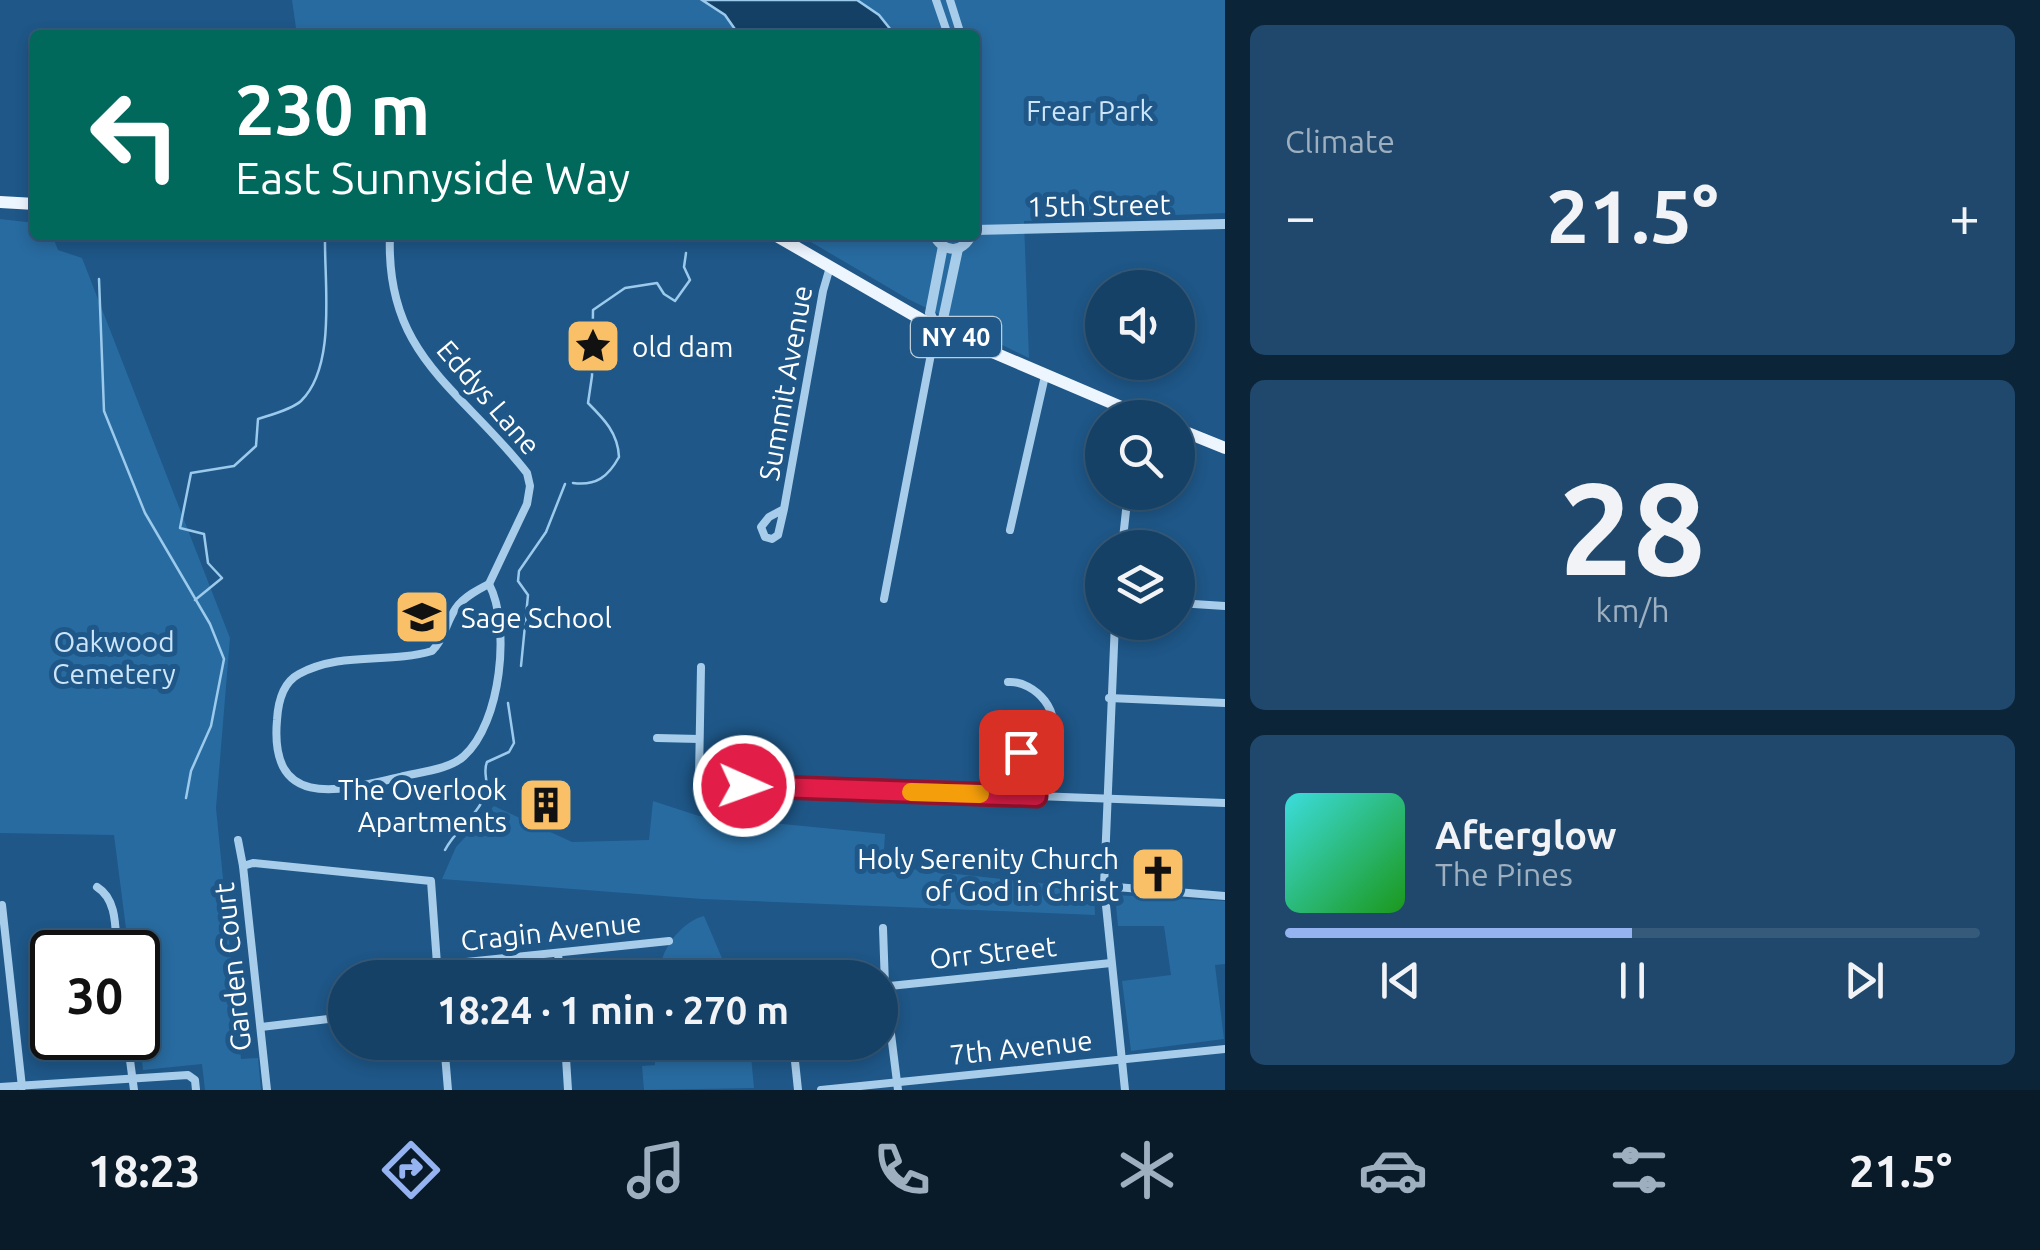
<!DOCTYPE html>
<html lang="en">
<head>
<meta charset="utf-8">
<style>
  :root { --surface:#164166; --page:#1f486c; --text:#f1f3f6; --muted:#9eafbf; --line:#355a7a; --accent:#95b2f1 }
  body { margin:0; font-family:Ubuntu,sans-serif; background:var(--page); color:var(--text); height:100vh; display:flex; flex-direction:column; font-size:38px; white-space:nowrap }
  * { box-sizing:border-box; margin:0 }
  p { font-size:32px; color:var(--muted) }
  .icon { flex:none; width:55px; height:55px; fill:none; stroke:currentColor; stroke-width:2; stroke-linecap:round; stroke-linejoin:round }
  .map { position:relative; flex:1; overflow:hidden }
  .sheet { display:flex; flex-direction:column; gap:25px; padding:25px; background:#0c2438; width:815px }
  .sheet>* { flex:none }
  .guide { position:absolute; left:30px; top:30px; width:950px; height:210px; border-radius:10px; box-shadow:0 5px 15px #0003,0 0 0 2px var(--line); background:#00695c; color:#fff; overflow:hidden }
  .fabs { position:absolute; left:1085px; top:270px; display:grid; gap:20px }
  .fabs a { display:grid; place-items:center; width:110px; height:110px; border-radius:50%; background:var(--surface); box-shadow:0 5px 15px #0003,0 0 0 2px var(--line); font-size:50px }
  .speed { position:absolute; left:30px; top:930px; display:flex; gap:20px; font-size:50px; font-weight:700; text-align:center }
  .speed>* { display:grid; place-content:center; width:130px; height:130px; border-radius:50%; background:var(--surface); box-shadow:0 5px 15px #0003,0 0 0 2px var(--line); line-height:1 }
  .speed .limit { border:5px solid #111; border-radius:15px; background:#fff; color:#111 }
  .pin { position:absolute; display:grid; place-items:center; width:85px; height:85px; color:#fff; margin:-42px; border-radius:20px; box-shadow:0 5px 15px #0006 }
  .me { position:absolute; width:110px; margin:-55px; rotate:92deg; stroke-linejoin:round; filter:drop-shadow(0 0 8px #0008) }
  .turn { display:flex; align-items:center; gap:35px; height:210px; padding:0 40px; font-size:45px }
  .turn .icon { width:130px; height:130px; stroke-width:2.5 }
  .turn b { display:block; font-size:70px; line-height:85px }
  .big { font-size:75px; font-weight:700; line-height:1.1 }
  .sheet .card { flex:1; display:flex; flex-direction:column; justify-content:center; gap:15px; min-width:0; padding:0 35px; border-radius:15px; background:var(--page) }
  .sheet .dial { align-items:center; gap:0 }
  .dial b { font-size:130px; line-height:1 }
  .song { display:flex; align-items:center; gap:30px }
  .cover { width:120px; height:120px; border-radius:15px; background:linear-gradient(135deg,hsl(180 70% 55%),hsl(120 70% 35%)) }
  .played { height:10px; border-radius:5px; background:linear-gradient(90deg,var(--accent) 50%,var(--line) 50%) }
  .keys { display:flex; justify-content:space-around; direction:ltr }
  .heat { display:flex; justify-content:space-between; align-items:center; font-size:55px; direction:ltr }
  .trip { position:absolute; left:328px; top:960px; width:570px; height:100px; border-radius:50px; background:var(--surface); box-shadow:0 5px 15px #0003,0 0 0 2px var(--line); font-weight:700; line-height:100px; text-align:center }
  .dock { display:flex; height:160px; justify-content:space-around; align-items:center; background:#091a29; color:var(--muted) }
  .dock .icon { width:70px; height:70px }
  .dock .selected { color:var(--accent) }
  .dock b { font-size:45px; color:var(--text) }
  main { display:flex; flex:1; min-height:0 }
  .map>svg:first-child { display:block }
</style>
</head>
<body>
<main>
<div class="map">
<svg width="1225" height="1090" viewBox="0 0 1225 1090">
  <rect width="100%" height="100%" fill="#1e5788"/>
  <!-- green -->
  <g fill="#286ba0">
    <polygon points="292,0 1225,0 1225,213 1024,221 1029,358 908,299 799,235 975,235 975,35 297,35"/>
    <polygon points="0,219 35,223 35,235 52,235 58,250 82,258 230,638 216,808 241,1059 258,1058 261,1090 205,1090 202,1064 143,1070 138,1022 138,952 129,952 114,835 0,833"/>
    <polygon points="653,801 699,816 885,834 883,866 1094,889 1095,915 702,899 442,879 456,847 494,806 572,842 649,840"/>
    <polygon points="1115,895 1225,901 1225,964 1215,965 1224,1039 1131,1051 1122,981 1171,975 1164,926 1118,926"/>
    <path d="M704,916l26,61h-66c0,-1 -2,-16 -2,-17 5,-19 24,-40 42,-44z"/>
    <polygon points="654,1043 737,1043 738,1058 751,1056 754,1088 644,1090 642,1066 655,1065"/>
  </g>
  <!-- water -->
  <polygon fill="#144066" stroke="#9bcaec" stroke-width="2.5" points="702,0 857,0 879,15 895,35 739,35 725,15"/>
  <g fill="none" stroke-linecap="round" stroke-linejoin="round">
    <!-- stream -->
    <g stroke="#9bcaec" stroke-width="2.5">
      <polyline points="99,279 104,411 145,513 210,624 224,659 211,726 191,771 186,798"/>
      <path d="M573,483c23,3 35,-6 46,-26 -1,-24 -15,-38 -31,-54l4,-27 1,-66 32,-22 32,-5 7,11 11,7 15,-21 -6,-13 2,-14"/>
      <path d="M195,600l27,-22 -14,-15 -4,-29 -24,-6 11,-55 43,-7 22,-20 2,-27c12,-4 33,-9 43,-18 36,-35 23,-118 24,-165"/>
      <polyline points="521,666 528,595 518,581 519,571 546,532 565,484"/>
      <path d="M445,850c10,-20 33,-35 40,-55 5,-12 -3,-22 2,-33l22,-10 5,-9 -6,-40"/>
    </g>
    <!-- minor -->
    <g stroke="#a8cdeb" stroke-width="8">
      <polyline points="936,0 948,35"/>
      <polyline points="950,0 961,35"/>
      <polyline points="975,89 975,142"/>
      <path d="M390,235c-5,122 71,153 137,238l3,13 -3,18 -38,80"/>
      <polyline points="784,509 778,535 772,539 765,537 761,527 769,517 784,509 823,291 830,267"/>
      <polyline points="1010,530 1045,376"/>
      <polyline points="1122,548 1128,492"/>
      <path d="M489,584c22,42 12,139 -25,172 -15,14 -45,16 -64,21 -60,14 -131,34 -123,-57 1,-17 5,-37 22,-46 43,-23 89,-10 133,-23 13,-13 14,-29 24,-43 8,-11 21,-18 33,-24z"/>
      <polyline points="884,599 936,328"/>
      <polyline points="1178,603 1225,606"/>
      <polyline points="1115,622 1104,886 1125,1090"/>
      <polyline points="701,667 699,776 705,784 1225,803"/>
      <path d="M1008,682c27,-2 58,33 39,57 -7,10 -20,8 -28,17 0,14 15,22 17,40"/>
      <polyline points="1109,698 1225,703"/>
      <polyline points="657,738 699,739"/>
      <polyline points="238,840 243,866 267,1090"/>
      <polyline points="243,866 253,863 431,881 438,978"/>
      <polyline points="1104,886 1225,896"/>
      <path d="M97,887c21,13 18,43 20,65"/>
      <polyline points="2,905 22,1087"/>
      <polyline points="883,928 885,986 898,1090"/>
      <polyline points="558,953 560,978"/>
      <polyline points="437,965 669,941"/>
      <polyline points="880,987 1111,963"/>
      <polyline points="261,1027 345,1017"/>
      <polyline points="127,1038 134,1090"/>
      <polyline points="444,1042 448,1090"/>
      <polyline points="565,1042 568,1090"/>
      <polyline points="793,1042 798,1090"/>
      <polyline points="0,1087 188,1075 195,1080 196,1090"/>
      <polyline points="821,1090 1225,1049"/>
    </g>
    <!-- tertiary -->
    <g stroke="#a8cdeb" stroke-width="10">
      <polyline points="975,230 1225,224"/>
      <path d="M934,235c9,18 29,19 37,0"/>
      <polyline points="936,328 943,319 958,249"/>
      <polyline points="936,328 930,313 943,246"/>
    </g>
    <!-- primary -->
    <g stroke="#edf5fe" stroke-width="12">
      <polyline points="0,202 35,204"/>
      <polyline points="775,235 936,328 1147,418"/>
      <polyline points="1178,429 1225,448"/>
    </g>
  </g>
  <g fill="none" stroke-linecap="round" stroke-linejoin="round">
    <!-- route casing -->
    <g stroke="#92132f" stroke-width="25">
      <polyline id="route" points="744,786 1036,796 1034,782 1018,760 1021,752"/>
    </g>
    <!-- route -->
    <use href="#route" stroke="#e11d48" stroke-width="18"/>
    <!-- slow -->
    <polyline stroke="#f59e0b" stroke-width="18" points="911,792 980,794"/>
  </g>
  <!-- icons -->
  <defs>
    <g id="sight-square" transform="scale(2.875)"><rect x="-9" y="-9" width="18" height="18" rx="4" fill="#fac067" stroke="#1e5788"/><path d="M0-6L1.8-2.2L6-1.7L2.9 1.2L3.7 5.4L0 3.3L-3.7 5.4L-2.9 1.2L-6-1.7L-1.8-2.2Z" fill="#111"/></g>
    <g id="school-square" transform="scale(2.875)"><rect x="-9" y="-9" width="18" height="18" rx="4" fill="#fac067" stroke="#1e5788"/><path d="M0-5L7-2L0 1L-7-2ZM-4 1L0 2.5L4 1V4Q0 6-4 4Z" fill="#111"/></g>
    <g id="building-square" transform="scale(2.875)"><rect x="-9" y="-9" width="18" height="18" rx="4" fill="#fac067" stroke="#1e5788"/><path d="M-4-6H4V6H1V3H-1V6H-4ZM-2.5-4.3h1.7v1.8h-1.7ZM.8-4.3h1.7v1.8H.8ZM-2.5-1h1.7V.8h-1.7ZM.8-1h1.7V.8H.8Z" fill="#111"/></g>
    <g id="church-square" transform="scale(2.875)"><rect x="-9" y="-9" width="18" height="18" rx="4" fill="#fac067" stroke="#1e5788"/><path d="M-1.2-6h2.4v3.5h3.3v2.4h-3.3V6h-2.4V-.1h-3.3v-2.4h3.3Z" fill="#111"/></g>
  </defs>
  <g fill-rule="evenodd">
    <use href="#sight-square" x="593" y="346"/>
    <use href="#school-square" x="422" y="617"/>
    <use href="#building-square" x="546" y="805"/>
    <use href="#church-square" x="1158" y="874"/>
  </g>
  <g text-anchor="middle" dominant-baseline="central" stroke-width="10" stroke-linejoin="round" paint-order="stroke">
    <!-- shield labels -->
    <rect fill="#1e5788" stroke="#bccddb" stroke-width="2.5" x="911" y="317" width="90" height="40" rx="8"/>
    <g font-size="25" font-weight="bold" fill="#fff">
      <text x="956" y="337">NY 40</text>
    </g>
    <!-- park labels -->
    <g font-size="28" fill="#cde5f8" stroke="#1e5788">
      <text x="1090" y="110">Frear Park</text>
      <text x="114" y="641">Oakwood<tspan x="114" dy="32">Cemetery</tspan></text>
    </g>
    <!-- street labels -->
    <g font-size="28" fill="#fff" stroke="#1e5788">
      <text transform="translate(1099 205) rotate(-1)">15th Street</text>
      <text transform="translate(785 383) rotate(-80)">Summit Avenue</text>
      <text transform="translate(489 397) rotate(49)">Eddys Lane</text>
      <text transform="translate(551 931) rotate(-6)">Cragin Avenue</text>
      <text transform="translate(993 952) rotate(-6)">Orr Street</text>
      <text transform="translate(232 967) rotate(-96)">Garden Court</text>
      <text transform="translate(1021 1047) rotate(-6)">7th Avenue</text>
    </g>
    <!-- poi labels -->
    <g font-size="28" fill="#fff" stroke="#1e5788" text-anchor="start">
      <text x="632" y="346">old dam</text>
      <text x="461" y="617">Sage School</text>
      <text x="507" y="789" text-anchor="end">The Overlook<tspan x="507" dy="32">Apartments</tspan></text>
      <text x="1119" y="858" text-anchor="end">Holy Serenity Church<tspan x="1119" dy="32">of God in Christ</tspan></text>
    </g>
  </g>
</svg>
<div class="fabs">
<a><svg class="icon" aria-label="sound" viewBox="0 0 24 24"><path d="M4 9h4l5-4v14l-5-4H4zM17 9q2 3 0 6"/></svg></a>
<a><svg class="icon" aria-label="search" viewBox="0 0 24 24"><circle cx="10" cy="10" r="6"/><path d="M15 15l6 6"/></svg></a>
<a><svg class="icon" aria-label="layers" viewBox="0 0 24 24"><path d="M12 4l9 5-9 5-9-5zM3 14l9 5 9-5"/></svg></a>
</div>
<div class="speed"><div class="limit">30</div></div>
<div class="pin" style="left:1021px;top:752px;background:#d93025"><svg class="icon" aria-label="arrive" viewBox="0 0 24 24"><path d="M6 21V4h12l-3 4 3 4H6"/></svg></div>
<svg class="me" style="left:744px;top:786px" viewBox="-20 -20 40 40"><circle r="17" fill="#e11d48" stroke="#fff" stroke-width="3"/><path d="M0-11L8 9 0 5-8 9z" fill="#fff"/></svg>
<div class="trip">18:24 · 1 min · 270 m</div>
<div class="guide">
<div class="turn"><svg class="icon" aria-label="left" viewBox="0 0 24 24"><path d="M17 20v-9H6M10 6l-5 5 5 5"/></svg><div><b>230 m</b>East Sunnyside Way</div></div>
</div>
</div>
<section class="sheet">
<div class="card"><p>Climate</p>
<div class="heat"><a>−</a><b class="big">21.5°</b><a>+</a></div>
</div>
<div class="card dial"><b>28</b><p>km/h</p></div>
<div class="card">
<div class="song"><i class="cover"></i><div><b>Afterglow</b><p>The Pines</p></div></div>
<div class="played"></div>
<div class="keys"><svg class="icon" aria-label="previous" viewBox="0 0 24 24"><path d="M18 5L8 12l10 7zM5 5v14"/></svg><svg class="icon" aria-label="pause" viewBox="0 0 24 24"><path d="M8 5v14M16 5v14"/></svg><svg class="icon" aria-label="next" viewBox="0 0 24 24"><path d="M6 5l10 7-10 7zM19 5v14"/></svg></div>
</div>
</section>
</main>
<nav class="dock">
<b>18:23</b>
<svg class="icon selected" aria-label="directions" viewBox="0 0 24 24"><path d="M12 3l9 9-9 9-9-9zM9 14v-3h6M13 9l2 2-2 2"/></svg>
<svg class="icon" aria-label="music" viewBox="0 0 24 24"><path d="M9 18V5l10-2v13"/><circle cx="6" cy="18" r="3"/><circle cx="16" cy="16" r="3"/></svg>
<svg class="icon" aria-label="phone" viewBox="0 0 24 24"><path d="M5 4h4l2 5-3 2q2 4 5 5l2-3 5 2v4C11 20 4 13 5 4z"/></svg>
<svg class="icon" aria-label="climate" viewBox="0 0 24 24"><path d="M12 3v18M4 7l16 10M4 17L20 7"/></svg>
<svg class="icon" aria-label="car" viewBox="0 0 24 24"><path d="M5 17H2v-5l4-1 3-4h7l3 4 3 1v5h-3M9 17h6M6 11h13"/><circle cx="7" cy="17" r="2"/><circle cx="17" cy="17" r="2"/></svg>
<svg class="icon" aria-label="filters" viewBox="0 0 24 24"><path d="M4 7h16M4 17h16"/><circle cx="9" cy="7" r="2"/><circle cx="15" cy="17" r="2"/></svg>
<b>21.5°</b>
</nav>
</body>
</html>
